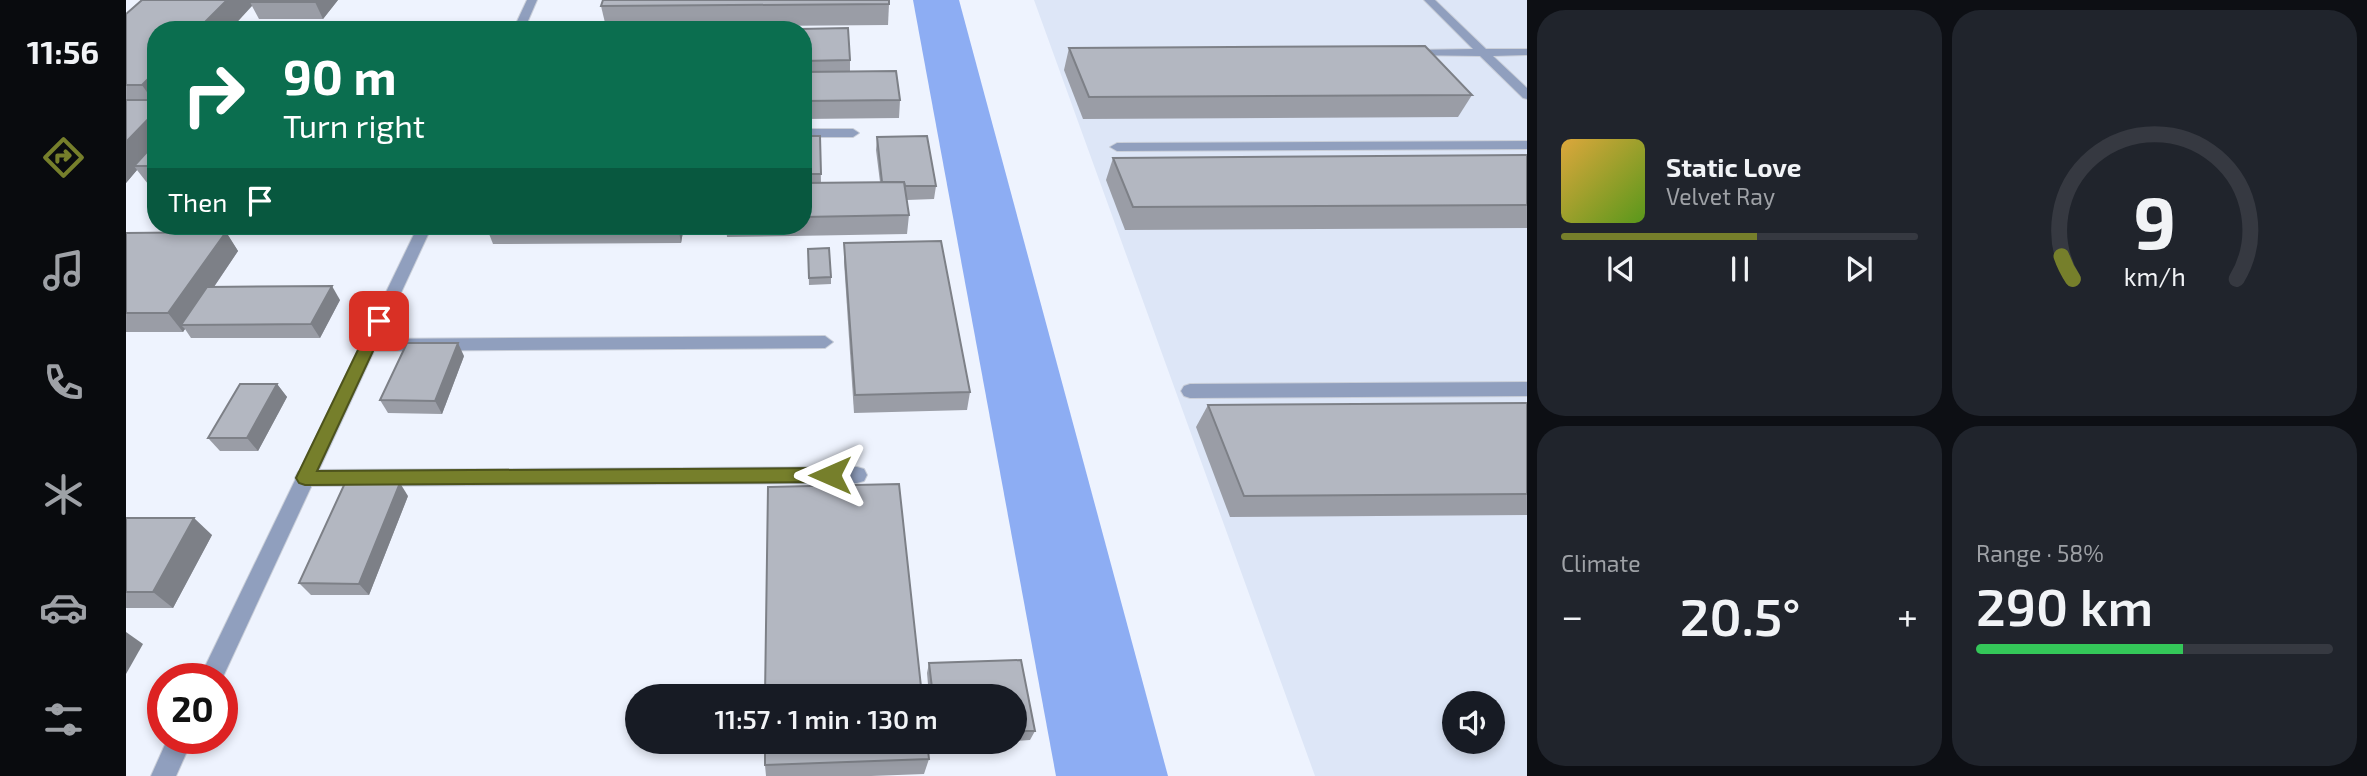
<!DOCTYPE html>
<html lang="en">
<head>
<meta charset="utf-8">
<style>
  :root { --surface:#171b24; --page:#20242c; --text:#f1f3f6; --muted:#9ea1a6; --line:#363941; --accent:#767f2b }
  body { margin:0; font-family:"Exo 2",sans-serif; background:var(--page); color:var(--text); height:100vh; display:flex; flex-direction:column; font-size:26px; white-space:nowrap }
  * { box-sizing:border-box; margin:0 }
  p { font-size:23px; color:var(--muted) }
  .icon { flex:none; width:38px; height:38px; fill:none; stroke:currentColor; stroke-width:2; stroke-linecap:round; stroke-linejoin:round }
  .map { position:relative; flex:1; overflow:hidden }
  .sheet { display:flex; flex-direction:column; gap:10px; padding:10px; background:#0d0f14; width:840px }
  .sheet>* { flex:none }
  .hud { position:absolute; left:21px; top:21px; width:665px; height:214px; border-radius:28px; box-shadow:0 4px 10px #0003; background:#0b6e4f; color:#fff; overflow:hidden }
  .fabs { position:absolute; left:1316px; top:691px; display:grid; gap:14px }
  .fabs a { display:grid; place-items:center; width:63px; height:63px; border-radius:50%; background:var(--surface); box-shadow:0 4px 10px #0003; font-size:35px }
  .speed { position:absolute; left:21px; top:663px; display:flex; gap:14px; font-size:35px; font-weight:700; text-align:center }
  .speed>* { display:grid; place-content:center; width:91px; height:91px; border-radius:50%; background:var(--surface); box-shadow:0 4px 10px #0003; line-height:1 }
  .speed .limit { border:10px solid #d22; background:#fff; color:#111 }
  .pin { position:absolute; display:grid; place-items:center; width:60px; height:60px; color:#fff; margin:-30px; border-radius:14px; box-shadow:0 4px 10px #0006 }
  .me { position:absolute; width:77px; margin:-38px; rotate:270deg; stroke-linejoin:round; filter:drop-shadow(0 0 5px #0008) }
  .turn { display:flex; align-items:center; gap:24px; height:147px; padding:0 21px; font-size:32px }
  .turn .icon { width:91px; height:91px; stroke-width:2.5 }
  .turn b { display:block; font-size:49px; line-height:60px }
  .then { display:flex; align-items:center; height:66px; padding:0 21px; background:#0003; gap:14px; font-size:26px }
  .big { font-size:52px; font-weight:600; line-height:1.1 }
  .sheet .card { flex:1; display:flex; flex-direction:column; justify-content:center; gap:10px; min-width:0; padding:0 24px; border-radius:28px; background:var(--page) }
  .sheet .dial { align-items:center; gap:0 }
  .dial svg { height:182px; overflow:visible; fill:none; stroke:var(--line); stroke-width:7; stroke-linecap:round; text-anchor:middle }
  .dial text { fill:var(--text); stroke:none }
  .song { display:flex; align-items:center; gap:21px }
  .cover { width:84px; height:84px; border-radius:10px; background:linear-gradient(135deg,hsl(40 70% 55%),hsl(90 70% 35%)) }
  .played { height:7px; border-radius:4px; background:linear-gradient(90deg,var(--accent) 55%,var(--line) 55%) }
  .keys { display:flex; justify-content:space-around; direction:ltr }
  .heat { display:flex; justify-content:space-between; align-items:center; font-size:38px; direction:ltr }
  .charge { height:10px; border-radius:5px; background:linear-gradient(90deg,#34c759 58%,var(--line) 0) }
  .sheet .tiles { flex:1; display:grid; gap:10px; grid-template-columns:repeat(2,1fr) }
  .trip { position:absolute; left:499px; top:684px; width:402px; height:70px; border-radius:35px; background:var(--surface); box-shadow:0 4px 10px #0003; font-weight:600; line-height:70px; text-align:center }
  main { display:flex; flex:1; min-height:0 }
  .tab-bar { display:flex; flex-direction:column; width:126px; justify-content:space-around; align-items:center; background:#090b0e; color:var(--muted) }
  .tab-bar .icon { width:49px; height:49px }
  .tab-bar .active { color:var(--accent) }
  .tab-bar b { font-size:32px; color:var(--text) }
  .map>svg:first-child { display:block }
</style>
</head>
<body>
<main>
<nav class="tab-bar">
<b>11:56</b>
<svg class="icon active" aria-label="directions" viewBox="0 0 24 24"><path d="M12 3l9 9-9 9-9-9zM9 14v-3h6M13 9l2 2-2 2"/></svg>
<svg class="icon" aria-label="music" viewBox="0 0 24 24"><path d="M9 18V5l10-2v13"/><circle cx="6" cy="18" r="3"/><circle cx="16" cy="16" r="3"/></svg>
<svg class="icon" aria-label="phone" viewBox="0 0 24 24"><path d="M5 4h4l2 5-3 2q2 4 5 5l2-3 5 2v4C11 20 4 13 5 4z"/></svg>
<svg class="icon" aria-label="climate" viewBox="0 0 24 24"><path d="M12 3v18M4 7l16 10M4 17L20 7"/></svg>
<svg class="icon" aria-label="car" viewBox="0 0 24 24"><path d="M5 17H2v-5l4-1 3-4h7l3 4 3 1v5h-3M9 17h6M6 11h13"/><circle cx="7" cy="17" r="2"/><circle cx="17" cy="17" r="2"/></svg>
<svg class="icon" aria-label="filters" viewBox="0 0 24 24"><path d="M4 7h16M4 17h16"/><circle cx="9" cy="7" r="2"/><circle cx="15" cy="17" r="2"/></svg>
</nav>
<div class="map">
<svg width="1401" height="776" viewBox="0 0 1401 776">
  <rect width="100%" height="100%" fill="#eef3fe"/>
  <!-- built -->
  <path fill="#dde6f7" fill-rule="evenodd" d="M908,0h493v776h-212zM1328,704h39v38h-39z"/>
  <!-- water -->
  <polygon fill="#8dadf3" points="787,0 833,0 1042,776 930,776"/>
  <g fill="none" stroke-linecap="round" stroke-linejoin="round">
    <!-- lane casing -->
    <g stroke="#cacfd9" stroke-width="2">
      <g id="lane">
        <polygon points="1298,0 1309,0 1360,49 1401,49 1401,55 1367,56 1401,88 1401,99 1397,98 1354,56 1278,55 1276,53 1282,50 1347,49"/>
        <polygon points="677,129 727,129 733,133 727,137 677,137"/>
        <polygon points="1401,141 1401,149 991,151 984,147 991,143"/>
        <polygon points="699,336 707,342 699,348 242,351 234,345 242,339"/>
        <polygon points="1401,382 1401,396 1064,398 1058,396 1055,391 1058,386 1064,384"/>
        <polygon points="731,467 738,469 741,475 738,481 731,483 179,486 172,484 169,478 172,472 179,470"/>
      </g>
    </g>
    <!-- street casing -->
    <g stroke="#cacfd9" stroke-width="2">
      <g id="street">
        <polygon points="401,0 411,0 398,30 387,30"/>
        <polygon points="292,226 306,226 96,679 73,679"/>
        <polygon points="42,738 67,738 50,776 25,776"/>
      </g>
    </g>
    <!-- lane -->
    <use href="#lane" fill="#909fbe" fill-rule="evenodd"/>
    <!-- street -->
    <use href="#street" fill="#909fbe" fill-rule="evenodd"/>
  </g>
  <!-- wall -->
  <g fill="#9a9da6">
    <polygon points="0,0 212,0 197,19 133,19 126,6 30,30 30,184 22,184 11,170 0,183 0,14 15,0"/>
    <polygon points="763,4 762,25 480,27 475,6"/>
    <polygon points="677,30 724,60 724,72 774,100 773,118 677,119"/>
    <polygon points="943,48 1346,95 1332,117 957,119 938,70"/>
    <polygon points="677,136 694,136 695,183 754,182 750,150 751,137 810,186 808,199 781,200 783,215 781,234 601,237 600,226 677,226"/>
    <polygon points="1401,155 1401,228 999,230 980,180 987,158"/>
    <polygon points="360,226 558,226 555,243 367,244"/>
    <polygon points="100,232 112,251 88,287 214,300 194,338 65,338 59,329 57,332 0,332 0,233"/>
    <polygon points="718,243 844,392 841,410 728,413 718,262"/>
    <polygon points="682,249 705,277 705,284 683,285"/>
    <polygon points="338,356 316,414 262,413 254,400"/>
    <polygon points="151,384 161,397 132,451 94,451 82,438"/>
    <polygon points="1401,403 1401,515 1104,517 1070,427 1082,405"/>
    <polygon points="282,496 243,595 185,595 173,583"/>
    <polygon points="0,518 86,535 47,608 0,608"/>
    <polygon points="895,660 909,731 904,740 889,741 889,696 803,696 801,673 803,663"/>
    <polygon points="803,759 798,774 745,776 640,776 639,765"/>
  </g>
  <!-- shaded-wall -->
  <g fill="#7d8087">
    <polygon points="101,0 132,0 124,2 126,6 104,30 71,30"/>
    <polygon points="190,0 212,0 197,19 189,2"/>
    <polygon points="30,71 30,105 16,85"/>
    <polygon points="30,111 30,150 8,166 11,170 0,183 0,142"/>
    <polygon points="552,226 558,226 555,243"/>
    <polygon points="100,232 112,251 62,325 55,325 59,329 57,332 42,313"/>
    <polygon points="206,286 214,300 194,338 185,324"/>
    <polygon points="332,343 338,356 316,414 309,401"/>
    <polygon points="151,384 161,397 132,451 121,438"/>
    <polygon points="274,483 282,496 243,595 233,584"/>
    <polygon points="68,518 86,535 47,608 27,592"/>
    <polygon points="0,632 17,644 0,674"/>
  </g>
  <!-- building -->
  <g fill="#b3b7c1" stroke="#7d8087" stroke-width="2">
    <polygon points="16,0 101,0 71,30 30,30 30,71 16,85 0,85 0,14"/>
    <polygon points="126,0 190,0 189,2 124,2"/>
    <polygon points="477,0 763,0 763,4 475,6"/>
    <polygon points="722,28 724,60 677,61 677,30 621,30"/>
    <polygon points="602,29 602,30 514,30"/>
    <polygon points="1299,46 1346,95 963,97 943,48"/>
    <polygon points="770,71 774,100 677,101 677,72"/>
    <polygon points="0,100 30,100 30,111 0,142"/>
    <polygon points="677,136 694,136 695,174 677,174"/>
    <polygon points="801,136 810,186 779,186 778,182 756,182 751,137"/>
    <polygon points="30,142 30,166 8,166"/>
    <polygon points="1401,155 1401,205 1007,207 987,158"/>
    <polygon points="778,182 783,215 677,217 677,183"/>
    <polygon points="100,232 42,313 0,313 0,233"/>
    <polygon points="815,241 844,392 729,395 718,243"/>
    <polygon points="703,248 705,277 683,278 682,249"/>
    <polygon points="206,286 185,324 55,325 81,287"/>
    <polygon points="281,343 332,343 309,401 254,400"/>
    <polygon points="114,384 151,384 121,438 82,438"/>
    <polygon points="1401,403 1401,494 1118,496 1082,405"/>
    <polygon points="219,483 274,483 233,584 173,583"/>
    <polygon points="773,484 796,696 639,696 642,487"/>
    <polygon points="0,518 68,518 27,592 0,592"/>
    <polygon points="895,660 909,731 889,731 889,696 807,696 803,663"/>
    <polygon points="639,742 801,742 803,759 639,765"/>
  </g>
  <!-- route -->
  <polygon fill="#767f2b" stroke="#4d531c" stroke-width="2" points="253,316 261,321 191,471 704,468 710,470 712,475 710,480 704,482 179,485 173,483 170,478 246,321"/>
</svg>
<div class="fabs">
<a><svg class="icon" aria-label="sound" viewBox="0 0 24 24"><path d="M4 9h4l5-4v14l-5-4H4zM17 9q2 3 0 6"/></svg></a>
</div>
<div class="speed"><div class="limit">20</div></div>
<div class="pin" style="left:253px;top:321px;background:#d93025"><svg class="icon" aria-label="arrive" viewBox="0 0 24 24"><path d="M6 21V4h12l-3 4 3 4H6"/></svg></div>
<svg class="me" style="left:704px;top:475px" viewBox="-20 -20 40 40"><path d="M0-17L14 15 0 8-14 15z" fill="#767f2b" stroke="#fff" stroke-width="4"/></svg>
<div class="trip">11:57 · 1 min · 130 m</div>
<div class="hud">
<div class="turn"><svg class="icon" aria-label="right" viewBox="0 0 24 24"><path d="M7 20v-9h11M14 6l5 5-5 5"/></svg><div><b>90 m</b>Turn right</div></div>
<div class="then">Then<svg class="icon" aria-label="arrive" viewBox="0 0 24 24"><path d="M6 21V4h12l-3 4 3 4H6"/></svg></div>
</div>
</div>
<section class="sheet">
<div class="tiles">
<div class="card">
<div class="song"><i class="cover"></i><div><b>Static Love</b><p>Velvet Ray</p></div></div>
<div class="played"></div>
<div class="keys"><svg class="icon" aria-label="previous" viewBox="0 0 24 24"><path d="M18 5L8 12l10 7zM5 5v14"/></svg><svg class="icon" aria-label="pause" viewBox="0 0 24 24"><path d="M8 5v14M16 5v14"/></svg><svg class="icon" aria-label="next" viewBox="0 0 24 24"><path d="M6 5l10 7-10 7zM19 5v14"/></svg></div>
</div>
<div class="card dial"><svg viewBox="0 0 100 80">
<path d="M14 69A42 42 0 1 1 86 69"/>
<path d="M14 69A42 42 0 0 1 9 59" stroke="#767f2b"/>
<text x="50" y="56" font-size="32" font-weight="700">9</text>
<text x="50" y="72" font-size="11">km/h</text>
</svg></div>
<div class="card"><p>Climate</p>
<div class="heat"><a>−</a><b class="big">20.5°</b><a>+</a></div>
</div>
<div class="card"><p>Range · 58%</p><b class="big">290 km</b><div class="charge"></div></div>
</div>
</section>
</main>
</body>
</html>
